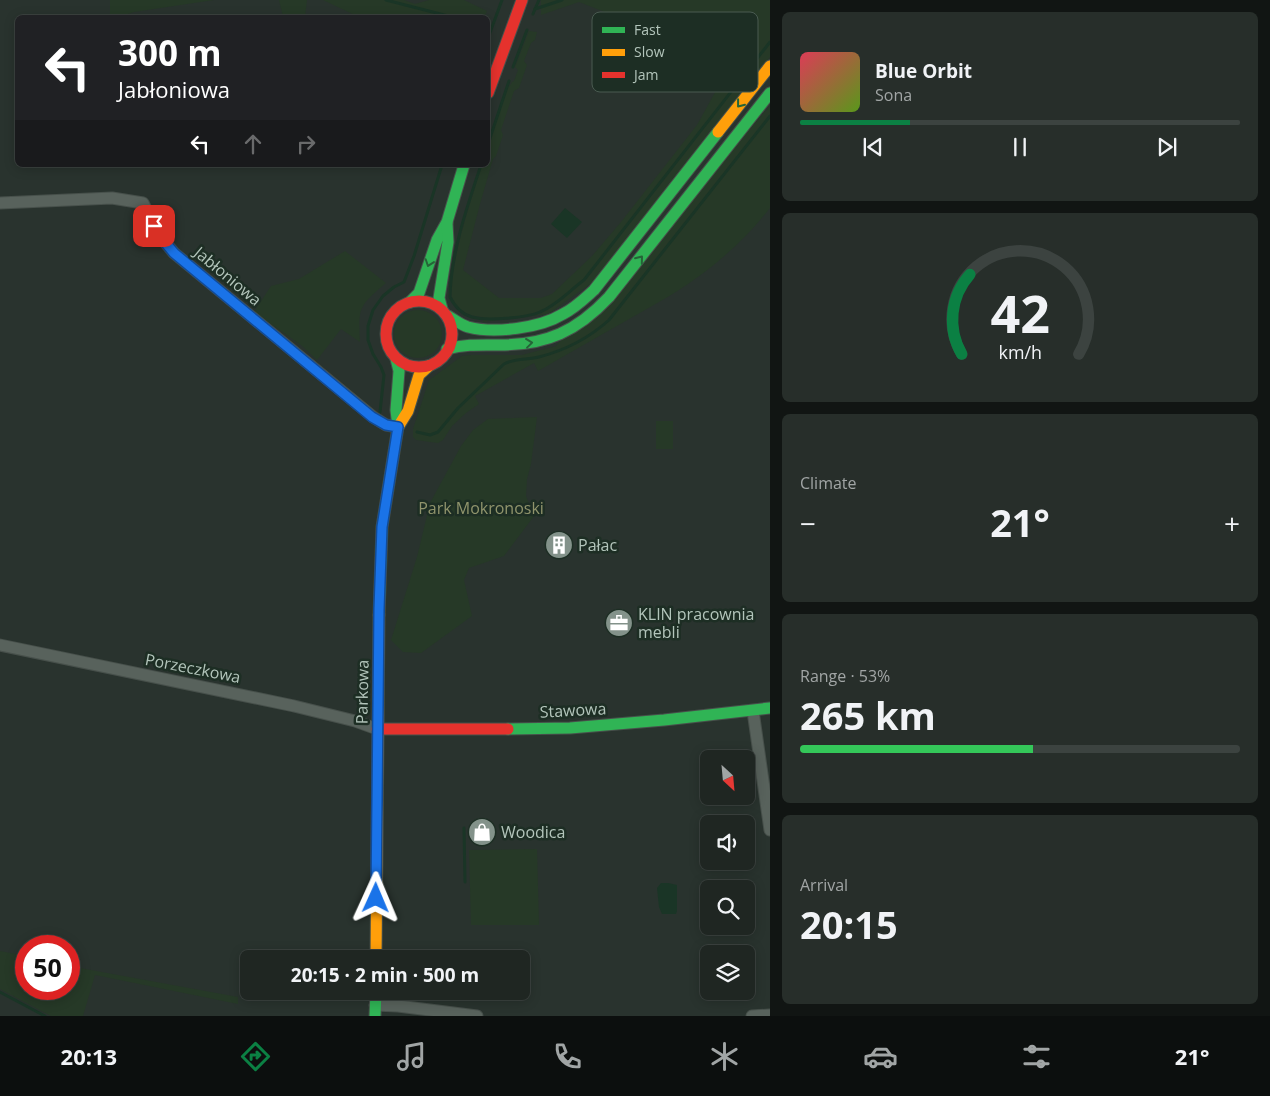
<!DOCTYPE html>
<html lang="en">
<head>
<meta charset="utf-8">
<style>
  :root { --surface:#1f2622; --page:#272e2a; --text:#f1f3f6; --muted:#a1a5a5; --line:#3c4340; --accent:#0b8043 }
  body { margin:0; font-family:"Open Sans",sans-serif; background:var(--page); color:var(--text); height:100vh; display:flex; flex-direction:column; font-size:19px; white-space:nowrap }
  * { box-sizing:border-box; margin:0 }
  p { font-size:16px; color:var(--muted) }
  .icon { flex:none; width:28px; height:28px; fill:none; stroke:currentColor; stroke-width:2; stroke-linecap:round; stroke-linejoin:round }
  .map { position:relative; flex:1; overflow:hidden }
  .side { display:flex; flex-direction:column; gap:12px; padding:12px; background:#111513; width:500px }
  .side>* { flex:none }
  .banner { position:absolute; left:15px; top:15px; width:475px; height:152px; border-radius:8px; box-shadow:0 2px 12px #0003,0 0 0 1px var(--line); background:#202124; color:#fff; overflow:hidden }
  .needle { width:32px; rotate:154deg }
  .buttons { position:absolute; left:700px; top:750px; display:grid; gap:10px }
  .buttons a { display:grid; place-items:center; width:55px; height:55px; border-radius:8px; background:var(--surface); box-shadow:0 2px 12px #0003,0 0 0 1px var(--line); font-size:25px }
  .speed { position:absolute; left:15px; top:935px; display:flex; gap:10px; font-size:25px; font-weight:700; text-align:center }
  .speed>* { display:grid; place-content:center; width:65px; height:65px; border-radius:50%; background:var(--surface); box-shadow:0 2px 12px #0003,0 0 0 1px var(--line); line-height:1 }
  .speed .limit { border:8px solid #d22; background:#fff; color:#111 }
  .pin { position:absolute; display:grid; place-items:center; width:42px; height:42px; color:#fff; margin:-21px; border-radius:10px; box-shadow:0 2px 8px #0006 }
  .me { position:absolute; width:55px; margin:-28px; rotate:1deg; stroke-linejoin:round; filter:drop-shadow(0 0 4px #0008) }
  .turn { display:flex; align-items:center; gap:18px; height:105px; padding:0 20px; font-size:22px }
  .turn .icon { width:65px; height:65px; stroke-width:2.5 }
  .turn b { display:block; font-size:35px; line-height:42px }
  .lanes { display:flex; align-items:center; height:48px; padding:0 20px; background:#0003; justify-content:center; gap:25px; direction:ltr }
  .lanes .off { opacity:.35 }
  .big { font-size:38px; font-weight:700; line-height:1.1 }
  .side .widget { flex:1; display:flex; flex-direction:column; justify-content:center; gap:8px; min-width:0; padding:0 18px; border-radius:8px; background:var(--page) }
  .side .dial { align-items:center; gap:0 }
  .dial svg { height:130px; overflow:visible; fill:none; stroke:var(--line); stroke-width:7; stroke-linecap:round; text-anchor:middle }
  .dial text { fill:var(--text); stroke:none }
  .song { display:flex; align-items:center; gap:15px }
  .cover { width:60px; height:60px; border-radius:8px; background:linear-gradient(135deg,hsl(350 70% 55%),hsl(90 70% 35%)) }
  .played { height:5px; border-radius:2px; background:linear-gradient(90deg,var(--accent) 25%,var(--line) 25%) }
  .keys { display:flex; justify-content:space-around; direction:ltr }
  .heat { display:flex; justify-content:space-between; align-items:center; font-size:28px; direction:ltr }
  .charge { height:8px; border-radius:4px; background:linear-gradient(90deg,#34c759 53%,var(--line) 0) }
  .trip { position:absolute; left:240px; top:950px; width:290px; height:50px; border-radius:8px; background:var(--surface); box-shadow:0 2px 12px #0003,0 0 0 1px var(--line); font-weight:700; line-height:50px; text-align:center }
  .dock { display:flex; height:80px; justify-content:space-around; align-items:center; background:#0c0f0e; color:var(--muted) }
  .dock .icon { width:35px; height:35px }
  .dock .selected { color:var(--accent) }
  .dock b { font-size:22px; color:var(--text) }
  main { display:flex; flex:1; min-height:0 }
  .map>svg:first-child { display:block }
</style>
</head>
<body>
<main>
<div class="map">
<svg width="770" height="1016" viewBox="0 0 770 1016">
  <rect width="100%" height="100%" fill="#29332e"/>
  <!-- green -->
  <g fill="#263927">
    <polygon points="110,0 214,0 134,12 119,17 110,18"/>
    <polygon points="279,0 307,0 305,17 283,17"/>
    <polygon points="323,0 404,0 415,4 429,0 464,0 487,11 484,17 359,17"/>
    <path d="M541,0h229v57l-177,225 -45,32 -65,8v-5c-12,-1 -25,-4 -30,-16 -9,-22 21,-110 29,-136h6v-16l19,-62h2l3,-5 2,-1 4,-11 -3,-3 14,-36 8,1 -2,8 -4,3 -7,18 3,4 -8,23 -5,3 -13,39 2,5 -7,21 -3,3 -13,45 -17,66 36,28h42l11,-4 40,-38 29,-34 76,-97 32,-58 -32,-17 -51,-22 -67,-26 -38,13z"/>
    <path d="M770,106v102c-28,36 -65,67 -104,90l-128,73 -4,-8 -59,33 4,8 -13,9 -14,13 -9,14 -5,3 -22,-3 -3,-3v-8l16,-49 33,-24 9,-1h51l34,-9z"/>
    <path d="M345,251l41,32c-27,23 -28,24 -26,59l-19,-13 -24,31 -16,-15 -47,-33 17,-26 28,-7z"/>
    <circle cx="418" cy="334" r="24"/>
    <polygon points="537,417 531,464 527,479 526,496 534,516 504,556 469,568 464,580 472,616 421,653 403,652 391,640 417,557 430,503 461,446 473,430 488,419"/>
    <rect x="656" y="421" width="17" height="28"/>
    <polygon points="537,849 539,925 471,925 469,850"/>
    <polygon points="0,951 26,956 26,989 69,989 69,966 238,997 238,1004 95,975 83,1016 51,1016 0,989"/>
  </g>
  <!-- water -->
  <g fill="#1a3526">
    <polygon points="565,208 582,222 567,238 551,224"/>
    <polygon points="661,883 668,883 677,885 677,911 676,914 662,914 659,907 657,888"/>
  </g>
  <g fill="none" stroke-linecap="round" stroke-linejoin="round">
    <!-- stream -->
    <g stroke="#1a3526" stroke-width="3">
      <polyline points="386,0 456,18"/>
      <polyline points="535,9 539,0"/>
      <polyline points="533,14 535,9 562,0"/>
      <polyline points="488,38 502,0"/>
      <polyline points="513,67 527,30"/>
      <polyline points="488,144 509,81"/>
      <path d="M481,165c-14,42 -30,87 -31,132 5,10 11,17 22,20 14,4 55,1 68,-5 17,-7 29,-21 44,-32l186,-238"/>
      <polyline points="380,412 384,375 381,367 373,354 368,340 368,326 373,310 383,296 394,287 404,282 414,256 442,165"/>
      <path d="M417,432l13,3 8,-3 20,-24 46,-44c11,-6 24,-4 35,-7 27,-7 49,-18 70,-37l161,-204"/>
      <polyline points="464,828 465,882"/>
      <polyline points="0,992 45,1016"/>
    </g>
    <!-- street casing -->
    <g stroke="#47504b" stroke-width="13">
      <g id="street">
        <polyline points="0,203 112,198 143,203 159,235 174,253 373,417 386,425 398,427"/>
        <polyline points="0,645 294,706 355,721 377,729"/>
        <polyline points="753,711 770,830"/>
        <polyline points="375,1005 398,1006 477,1016"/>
        <polyline points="752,1016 770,1015"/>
      </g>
    </g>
    <!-- fast casing -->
    <g stroke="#47504b" stroke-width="13">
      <g id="fast">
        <polyline points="410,302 419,293 437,240 447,222 464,165"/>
        <polyline points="442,309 439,298 448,242 447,223"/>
        <path d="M448,316c7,4 13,9 20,11 27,7 72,1 95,-13 12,-6 21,-15 31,-24l124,-158"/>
        <path d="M447,349c18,-5 35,-4 53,-4 47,0 77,-14 109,-48l161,-204"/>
        <polyline points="379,615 382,527 398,427 396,410 399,371 396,359"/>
        <polyline points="508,729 570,728 664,720 770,708"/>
        <polyline points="375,1016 376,991"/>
      </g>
    </g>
    <!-- slow casing -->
    <g stroke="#47504b" stroke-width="13">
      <g id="slow">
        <polyline points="718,132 770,66"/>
        <polyline points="398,427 408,411 419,375 429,366"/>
        <polyline points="376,959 379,615"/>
      </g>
    </g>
    <!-- jam casing -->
    <g stroke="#47504b" stroke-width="13">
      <g id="jam">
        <polyline points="488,93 522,0"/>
        <circle cx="419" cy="334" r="33"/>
        <polyline points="377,729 508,729"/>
      </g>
    </g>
    <!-- street -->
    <use href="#street" stroke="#58625c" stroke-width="11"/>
    <!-- fast -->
    <use href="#fast" stroke="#30b455" stroke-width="11"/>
    <!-- slow -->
    <use href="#slow" stroke="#ff9f0a" stroke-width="11"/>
    <!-- jam -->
    <use href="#jam" stroke="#e5322d" stroke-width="11"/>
  </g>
  <!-- one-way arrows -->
  <defs><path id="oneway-chevron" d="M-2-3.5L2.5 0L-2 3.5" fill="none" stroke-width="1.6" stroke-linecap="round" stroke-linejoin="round" transform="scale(1.25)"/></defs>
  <g stroke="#256438">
    <use href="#oneway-chevron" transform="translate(740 104) rotate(128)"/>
    <use href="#oneway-chevron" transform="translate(640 259) rotate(-51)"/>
    <use href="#oneway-chevron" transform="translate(429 263) rotate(109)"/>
    <use href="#oneway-chevron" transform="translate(529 343) rotate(-7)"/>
  </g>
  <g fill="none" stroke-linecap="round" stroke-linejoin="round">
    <!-- route casing -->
    <g stroke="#114b97" stroke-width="12">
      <polyline id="route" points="154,226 159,235 174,253 372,417 386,425 398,427 382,527 379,609 376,898"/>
    </g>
    <!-- route -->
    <use href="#route" stroke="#1a73e8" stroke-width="9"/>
  </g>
  <!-- icons -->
  <defs>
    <g id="building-disc" transform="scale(1.4375)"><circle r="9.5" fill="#83928a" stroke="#1d2e24"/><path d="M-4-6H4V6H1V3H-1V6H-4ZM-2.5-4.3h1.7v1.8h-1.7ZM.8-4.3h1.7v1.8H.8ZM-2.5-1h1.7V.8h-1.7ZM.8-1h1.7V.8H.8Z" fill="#fff"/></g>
    <g id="office-disc" transform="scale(1.4375)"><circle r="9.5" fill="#83928a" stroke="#1d2e24"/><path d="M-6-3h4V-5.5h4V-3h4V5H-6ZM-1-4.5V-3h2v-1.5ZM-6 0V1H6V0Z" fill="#fff"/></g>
    <g id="shop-disc" transform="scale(1.4375)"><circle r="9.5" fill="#83928a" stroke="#1d2e24"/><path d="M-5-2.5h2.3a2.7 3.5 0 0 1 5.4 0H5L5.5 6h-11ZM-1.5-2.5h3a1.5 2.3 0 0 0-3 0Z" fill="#fff"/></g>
  </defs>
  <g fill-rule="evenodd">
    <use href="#building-disc" x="559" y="545"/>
    <use href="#office-disc" x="619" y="623"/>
    <use href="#shop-disc" x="482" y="832"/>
  </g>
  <g text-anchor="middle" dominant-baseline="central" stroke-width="5" stroke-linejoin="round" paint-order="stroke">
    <!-- street labels -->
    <g font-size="16" fill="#b3c5bb" stroke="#1d2e24">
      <text transform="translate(228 276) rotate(40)">Jabłoniowa</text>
      <text transform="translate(193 668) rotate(11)">Porzeczkowa</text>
      <text transform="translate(362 692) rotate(-89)">Parkowa</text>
      <text transform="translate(573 710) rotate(-3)">Stawowa</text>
    </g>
    <!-- park labels -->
    <g font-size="16" fill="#90946c" stroke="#1d2e24">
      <text x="481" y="508">Park Mokronoski</text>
    </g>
    <!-- poi labels -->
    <g font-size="16" fill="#b3c5bb" stroke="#1d2e24" text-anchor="start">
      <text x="578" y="545">Pałac</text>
      <text x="638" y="614">KLIN pracownia<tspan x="638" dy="18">mebli</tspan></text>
      <text x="501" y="832">Woodica</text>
    </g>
  </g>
  <!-- legend -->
  <rect x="592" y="12" width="166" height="80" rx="8" fill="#1d2e24" stroke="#4a5b51" stroke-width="1"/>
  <rect x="602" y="27" width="23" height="6" fill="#30b455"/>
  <rect x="602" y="49" width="23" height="7" fill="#ff9f0a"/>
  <rect x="602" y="72" width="23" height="6" fill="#e5322d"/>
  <g font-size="14" fill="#b3c5bb">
    <text x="634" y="35">Fast</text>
    <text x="634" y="57">Slow</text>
    <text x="634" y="80">Jam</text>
  </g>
</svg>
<div class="buttons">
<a><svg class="needle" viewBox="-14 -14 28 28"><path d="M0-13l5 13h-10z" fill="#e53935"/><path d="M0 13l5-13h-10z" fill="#a1a5a5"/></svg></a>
<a><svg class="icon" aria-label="sound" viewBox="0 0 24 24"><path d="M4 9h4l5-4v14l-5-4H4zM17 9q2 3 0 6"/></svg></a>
<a><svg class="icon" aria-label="search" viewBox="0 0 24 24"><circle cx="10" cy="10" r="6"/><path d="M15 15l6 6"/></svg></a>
<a><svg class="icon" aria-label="layers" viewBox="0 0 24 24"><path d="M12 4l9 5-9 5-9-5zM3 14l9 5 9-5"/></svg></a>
</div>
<div class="speed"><div class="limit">50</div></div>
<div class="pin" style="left:154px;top:226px;background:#d93025"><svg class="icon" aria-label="arrive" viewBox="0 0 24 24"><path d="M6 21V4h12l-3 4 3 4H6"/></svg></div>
<svg class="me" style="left:376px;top:898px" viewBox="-20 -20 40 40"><path d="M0-17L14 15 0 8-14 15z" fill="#1a73e8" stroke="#fff" stroke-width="4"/></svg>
<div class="trip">20:15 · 2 min · 500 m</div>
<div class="banner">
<div class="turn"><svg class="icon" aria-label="left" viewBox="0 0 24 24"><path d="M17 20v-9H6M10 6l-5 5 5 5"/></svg><div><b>300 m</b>Jabłoniowa</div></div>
<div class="lanes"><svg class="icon" aria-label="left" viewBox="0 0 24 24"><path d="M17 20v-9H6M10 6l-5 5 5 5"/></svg><svg class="icon off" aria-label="ahead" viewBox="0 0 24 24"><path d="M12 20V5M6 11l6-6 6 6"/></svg><svg class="icon off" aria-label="right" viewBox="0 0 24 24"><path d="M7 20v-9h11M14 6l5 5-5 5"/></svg></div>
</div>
</div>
<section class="side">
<div class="widget">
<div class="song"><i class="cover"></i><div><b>Blue Orbit</b><p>Sona</p></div></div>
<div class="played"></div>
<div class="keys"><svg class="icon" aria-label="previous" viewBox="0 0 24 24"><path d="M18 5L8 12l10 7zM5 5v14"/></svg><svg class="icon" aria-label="pause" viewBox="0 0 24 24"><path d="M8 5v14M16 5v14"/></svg><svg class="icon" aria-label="next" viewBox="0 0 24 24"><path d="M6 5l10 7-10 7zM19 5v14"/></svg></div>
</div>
<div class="widget dial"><svg viewBox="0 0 100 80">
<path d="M14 69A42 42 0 1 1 86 69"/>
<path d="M14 69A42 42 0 0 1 19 20" stroke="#0b8043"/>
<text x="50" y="56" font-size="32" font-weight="700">42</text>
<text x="50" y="72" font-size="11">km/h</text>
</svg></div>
<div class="widget"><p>Climate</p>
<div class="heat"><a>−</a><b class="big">21°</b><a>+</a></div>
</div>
<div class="widget"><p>Range · 53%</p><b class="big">265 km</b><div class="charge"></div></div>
<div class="widget"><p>Arrival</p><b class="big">20:15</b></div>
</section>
</main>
<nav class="dock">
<b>20:13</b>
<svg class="icon selected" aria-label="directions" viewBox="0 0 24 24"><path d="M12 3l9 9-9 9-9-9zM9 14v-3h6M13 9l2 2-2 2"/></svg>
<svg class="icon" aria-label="music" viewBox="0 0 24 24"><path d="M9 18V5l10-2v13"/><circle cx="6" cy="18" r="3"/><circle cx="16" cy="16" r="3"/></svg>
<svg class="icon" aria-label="phone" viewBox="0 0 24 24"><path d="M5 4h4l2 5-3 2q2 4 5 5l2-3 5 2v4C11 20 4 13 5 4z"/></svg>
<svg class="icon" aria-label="climate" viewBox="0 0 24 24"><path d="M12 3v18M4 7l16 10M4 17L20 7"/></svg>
<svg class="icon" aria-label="car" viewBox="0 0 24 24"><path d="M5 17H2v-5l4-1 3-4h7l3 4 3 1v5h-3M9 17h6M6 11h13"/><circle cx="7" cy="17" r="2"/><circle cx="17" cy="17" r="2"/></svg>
<svg class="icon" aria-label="filters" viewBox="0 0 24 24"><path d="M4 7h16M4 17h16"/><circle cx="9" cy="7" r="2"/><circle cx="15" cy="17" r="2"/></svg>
<b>21°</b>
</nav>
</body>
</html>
